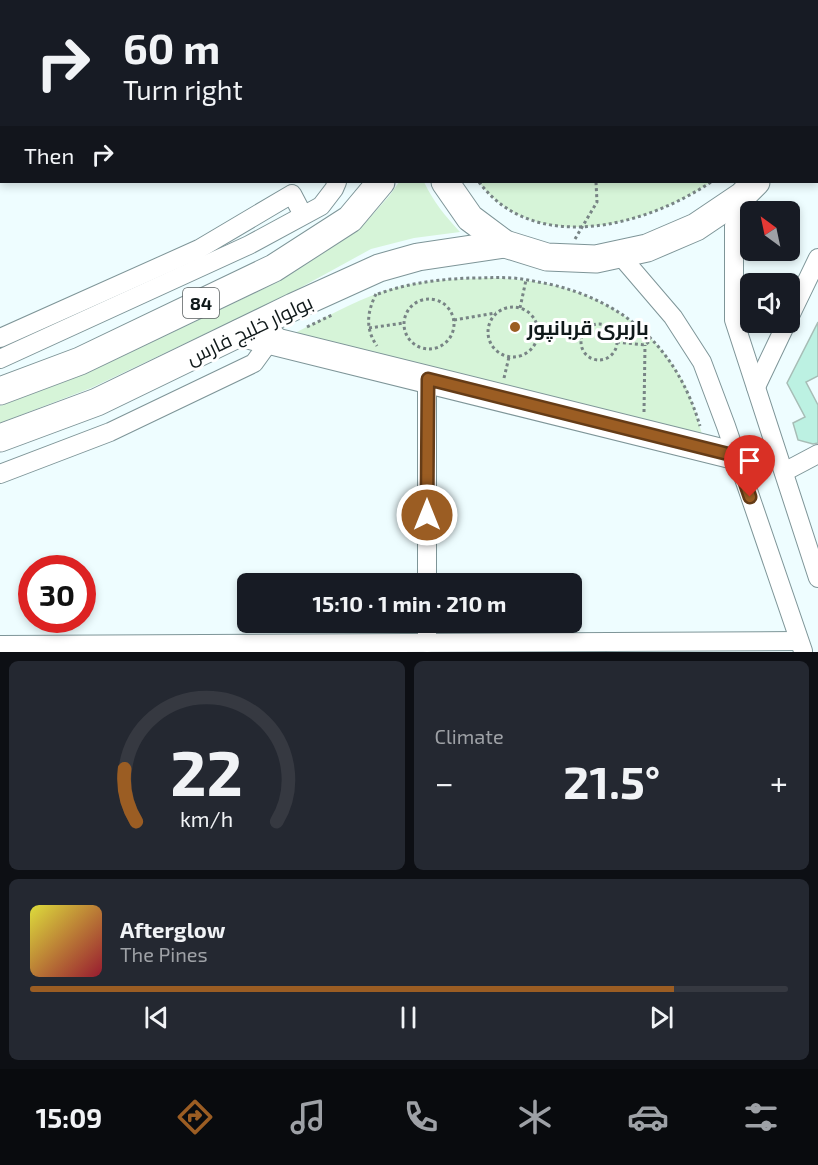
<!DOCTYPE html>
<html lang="en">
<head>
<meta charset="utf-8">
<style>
  :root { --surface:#171b24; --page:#242831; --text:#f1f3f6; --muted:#9ea1a6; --line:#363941; --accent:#9b5d23 }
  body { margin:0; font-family:"Exo 2",Cairo,sans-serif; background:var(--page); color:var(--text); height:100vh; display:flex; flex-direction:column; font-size:22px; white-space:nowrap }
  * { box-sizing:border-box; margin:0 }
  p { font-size:20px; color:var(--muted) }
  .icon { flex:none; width:33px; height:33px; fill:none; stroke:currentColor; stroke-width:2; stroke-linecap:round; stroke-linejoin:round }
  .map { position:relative; height:652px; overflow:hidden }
  .drawer { display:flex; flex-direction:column; gap:9px; padding:9px; background:#0d0f14; flex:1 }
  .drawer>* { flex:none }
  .hud { position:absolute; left:0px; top:0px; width:819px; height:183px; box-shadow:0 3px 9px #0003; background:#171b24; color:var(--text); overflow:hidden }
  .needle { width:39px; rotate:327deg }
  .controls { position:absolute; left:740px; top:201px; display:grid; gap:12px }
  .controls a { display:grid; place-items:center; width:60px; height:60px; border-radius:9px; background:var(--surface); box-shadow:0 3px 9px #0003; font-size:30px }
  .speed { position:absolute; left:18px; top:555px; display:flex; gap:12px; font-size:30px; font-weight:700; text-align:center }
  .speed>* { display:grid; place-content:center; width:78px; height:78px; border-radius:50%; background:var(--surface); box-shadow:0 3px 9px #0003; line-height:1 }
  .speed .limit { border:9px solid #d22; background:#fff; color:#111 }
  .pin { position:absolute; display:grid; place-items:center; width:51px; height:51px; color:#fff; margin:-62px -26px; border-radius:50% 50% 50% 0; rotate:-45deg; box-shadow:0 0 6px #0007 }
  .pin .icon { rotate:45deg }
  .me { position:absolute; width:66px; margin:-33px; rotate:0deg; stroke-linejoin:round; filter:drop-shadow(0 0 4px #0008) }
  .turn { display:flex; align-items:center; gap:21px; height:126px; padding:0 24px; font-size:27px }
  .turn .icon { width:78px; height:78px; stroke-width:2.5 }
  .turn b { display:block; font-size:42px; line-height:51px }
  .then { display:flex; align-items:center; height:57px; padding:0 24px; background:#0003; gap:12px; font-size:22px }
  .big { font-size:45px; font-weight:700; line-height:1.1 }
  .drawer .tile { flex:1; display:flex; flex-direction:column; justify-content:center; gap:9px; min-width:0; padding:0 21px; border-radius:9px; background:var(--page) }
  .drawer .dial { align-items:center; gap:0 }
  .dial svg { height:156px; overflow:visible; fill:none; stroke:var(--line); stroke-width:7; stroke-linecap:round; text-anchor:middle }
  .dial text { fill:var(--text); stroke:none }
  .song { display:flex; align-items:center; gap:18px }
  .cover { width:72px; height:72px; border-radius:9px; background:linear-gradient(135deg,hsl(60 70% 55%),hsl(350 70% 35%)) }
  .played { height:6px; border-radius:3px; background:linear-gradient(90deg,var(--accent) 85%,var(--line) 85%) }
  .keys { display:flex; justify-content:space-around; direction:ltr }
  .heat { display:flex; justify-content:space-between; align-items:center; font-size:33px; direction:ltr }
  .drawer .tiles { flex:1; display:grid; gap:9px; grid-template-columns:1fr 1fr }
  .tile:last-child { grid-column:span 2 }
  .trip { position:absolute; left:237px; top:573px; width:345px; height:60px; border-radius:9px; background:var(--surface); box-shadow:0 3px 9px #0003; font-weight:700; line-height:60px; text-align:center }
  .tabs { display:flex; height:96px; justify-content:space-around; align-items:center; background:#090b0e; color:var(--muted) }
  .tabs .icon { width:42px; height:42px }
  .tabs .active { color:var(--accent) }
  .tabs b { font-size:27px; color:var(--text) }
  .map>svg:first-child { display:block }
</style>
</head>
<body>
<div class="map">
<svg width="818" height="652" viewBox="0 0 818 652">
  <rect width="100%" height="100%" fill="#eefdff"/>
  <!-- green -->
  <g fill="#d6f4d8">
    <polygon points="517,0 787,0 788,1 515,1"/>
    <path d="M399,182h25c9,19 21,34 36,50l-46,6 -43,11 -84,46 -196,93 -91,35v-17l85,-32 195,-93 79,-51 31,-35z"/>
    <path d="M479,182h232c-65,44 -177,74 -232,0z"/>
    <path d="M489,278c79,1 151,28 192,100 10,17 15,36 21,56l-409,-100c30,-15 59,-32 91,-43 34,-11 70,-12 105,-13z"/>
  </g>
  <!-- building -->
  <polygon fill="#bcf1e2" stroke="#a7bdb6" stroke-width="1.5" points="818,322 818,376 806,382 818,405 818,443 813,444 798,440 793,423 805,417 787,383"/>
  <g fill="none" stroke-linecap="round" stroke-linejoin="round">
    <!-- minor casing -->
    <g stroke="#7e9598" stroke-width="20">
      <g id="minor">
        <polyline points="421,2 422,0"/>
        <polyline points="742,196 734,226 734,320 818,578"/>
        <polyline points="619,254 673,317 702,362 726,426 803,651"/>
        <polyline points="789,318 818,258"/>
        <polyline points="0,338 199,249 292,194 303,215"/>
        <polyline points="0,359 249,245 321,206 334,189 337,182"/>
        <polyline points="756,387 787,322"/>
        <polyline points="784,472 818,454"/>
        <polyline points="0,474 110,432 254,363 275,334"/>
        <polyline points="427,584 427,379"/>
        <polyline points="427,643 427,622"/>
        <polyline points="0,645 799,641"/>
      </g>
    </g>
    <!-- highway casing -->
    <g stroke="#7e9598" stroke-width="29">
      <g id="highway">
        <polyline points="482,2 483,0"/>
        <polyline points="818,3 818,5"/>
        <polyline points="818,78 818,76"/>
        <polyline points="445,182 470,218 505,244 547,257 596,259 647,248 696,227 742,196 756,182"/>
        <polyline points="240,333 736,456"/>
        <polyline points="0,391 80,361 274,268 350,219 381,182"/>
        <polyline points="0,438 97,402 293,307 379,268 418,257 505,244"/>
      </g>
    </g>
    <!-- path -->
    <g stroke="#788485" stroke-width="3" stroke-dasharray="3 3" stroke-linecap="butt">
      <polyline points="787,0 788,2"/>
      <polyline points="515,2 517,0"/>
      <polyline points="649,2 649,0"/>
      <path d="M479,182c55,74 167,44 232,0"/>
      <polyline points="575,239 597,202 596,182"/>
      <path d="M376,294c-9,18 -11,35 1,52"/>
      <path d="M378,294c30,-11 62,-15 94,-16 14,0 27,-1 41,0 12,1 24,4 36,6 78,18 128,65 151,142"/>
      <circle cx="429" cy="324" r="25"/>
      <circle cx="513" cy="332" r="25"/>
      <polyline points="520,308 526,280"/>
      <polyline points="454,320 496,313"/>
      <circle cx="599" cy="342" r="18"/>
      <polyline points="307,327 334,314"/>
      <polyline points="369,328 404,323"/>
      <polyline points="539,333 581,338"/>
      <polyline points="617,342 645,345 651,340"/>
      <polyline points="504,378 509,357"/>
      <polyline points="644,412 645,345"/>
    </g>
    <!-- minor -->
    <use href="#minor" stroke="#fff" stroke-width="18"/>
    <!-- highway -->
    <use href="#highway" stroke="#fff" stroke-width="27"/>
  </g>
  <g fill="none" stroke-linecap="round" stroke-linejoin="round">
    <!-- route casing -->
    <g stroke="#653c17" stroke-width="15">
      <polyline id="route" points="427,515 428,379 736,456 750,497"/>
    </g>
    <!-- route -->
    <use href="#route" stroke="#9b5d23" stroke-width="10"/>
  </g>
  <!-- markers -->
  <circle fill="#9b5d23" stroke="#fff" stroke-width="2" cx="515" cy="327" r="6"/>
  <g text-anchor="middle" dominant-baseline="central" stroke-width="6" stroke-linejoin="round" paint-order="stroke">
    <!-- shield labels -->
    <rect fill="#fff" stroke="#585e5f" stroke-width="1.5" x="183" y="288" width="36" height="30" rx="4.5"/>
    <g font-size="18" font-weight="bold" fill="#10191a">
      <text x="201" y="303">84</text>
    </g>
    <!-- poi labels -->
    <g font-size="20" font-weight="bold" fill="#10191a" stroke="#fff" text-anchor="start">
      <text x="527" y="327">باربری قربانپور</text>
    </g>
    <!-- street labels -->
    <g font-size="20" fill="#10191a" stroke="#fff">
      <text transform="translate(249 329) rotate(-25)">بولوار خلیج فارس</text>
    </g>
  </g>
</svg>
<div class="controls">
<a><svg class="needle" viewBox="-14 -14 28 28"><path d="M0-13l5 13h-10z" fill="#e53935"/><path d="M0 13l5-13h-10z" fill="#9ea1a6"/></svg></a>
<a><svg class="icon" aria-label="sound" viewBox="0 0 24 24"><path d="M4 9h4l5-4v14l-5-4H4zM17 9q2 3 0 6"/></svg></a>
</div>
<div class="speed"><div class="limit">30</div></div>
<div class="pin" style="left:750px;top:497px;background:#d93025"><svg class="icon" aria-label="arrive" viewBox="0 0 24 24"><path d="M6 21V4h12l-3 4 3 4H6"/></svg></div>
<svg class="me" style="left:427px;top:515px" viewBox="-20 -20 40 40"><circle r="17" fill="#9b5d23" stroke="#fff" stroke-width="3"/><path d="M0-11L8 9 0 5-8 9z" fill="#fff"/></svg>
<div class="trip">15:10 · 1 min · 210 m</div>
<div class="hud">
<div class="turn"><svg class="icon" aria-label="right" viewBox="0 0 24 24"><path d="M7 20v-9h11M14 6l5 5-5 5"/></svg><div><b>60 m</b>Turn right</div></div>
<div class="then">Then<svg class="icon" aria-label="right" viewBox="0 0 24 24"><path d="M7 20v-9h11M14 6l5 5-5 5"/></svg></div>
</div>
</div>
<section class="drawer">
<div class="tiles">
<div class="tile dial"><svg viewBox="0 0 100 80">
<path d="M14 69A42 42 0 1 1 86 69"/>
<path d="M14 69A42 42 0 0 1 8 42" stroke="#9b5d23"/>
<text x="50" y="56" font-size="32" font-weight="700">22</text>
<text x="50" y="72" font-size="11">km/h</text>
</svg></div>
<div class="tile"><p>Climate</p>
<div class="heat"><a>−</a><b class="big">21.5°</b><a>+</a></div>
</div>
<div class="tile">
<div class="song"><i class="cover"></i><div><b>Afterglow</b><p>The Pines</p></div></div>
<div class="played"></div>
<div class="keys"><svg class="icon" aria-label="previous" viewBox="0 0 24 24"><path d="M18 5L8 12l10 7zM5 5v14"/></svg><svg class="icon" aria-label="pause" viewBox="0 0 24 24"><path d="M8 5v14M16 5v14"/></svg><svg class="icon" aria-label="next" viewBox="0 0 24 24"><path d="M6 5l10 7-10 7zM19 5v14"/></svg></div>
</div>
</div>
</section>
<nav class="tabs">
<b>15:09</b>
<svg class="icon active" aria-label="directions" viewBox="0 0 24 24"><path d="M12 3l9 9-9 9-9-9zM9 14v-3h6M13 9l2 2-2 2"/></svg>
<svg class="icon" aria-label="music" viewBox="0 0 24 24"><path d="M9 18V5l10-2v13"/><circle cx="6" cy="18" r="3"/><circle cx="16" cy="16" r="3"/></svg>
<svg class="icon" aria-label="phone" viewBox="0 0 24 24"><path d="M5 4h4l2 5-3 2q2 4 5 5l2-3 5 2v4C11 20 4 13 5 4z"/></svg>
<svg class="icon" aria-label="climate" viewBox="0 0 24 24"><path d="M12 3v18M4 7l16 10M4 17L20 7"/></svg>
<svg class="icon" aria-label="car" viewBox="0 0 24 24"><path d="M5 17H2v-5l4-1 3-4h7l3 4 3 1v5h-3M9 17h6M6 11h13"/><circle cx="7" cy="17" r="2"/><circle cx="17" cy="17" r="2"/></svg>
<svg class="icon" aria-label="filters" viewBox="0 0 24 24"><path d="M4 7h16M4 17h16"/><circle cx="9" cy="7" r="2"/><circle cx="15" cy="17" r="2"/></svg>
</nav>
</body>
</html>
